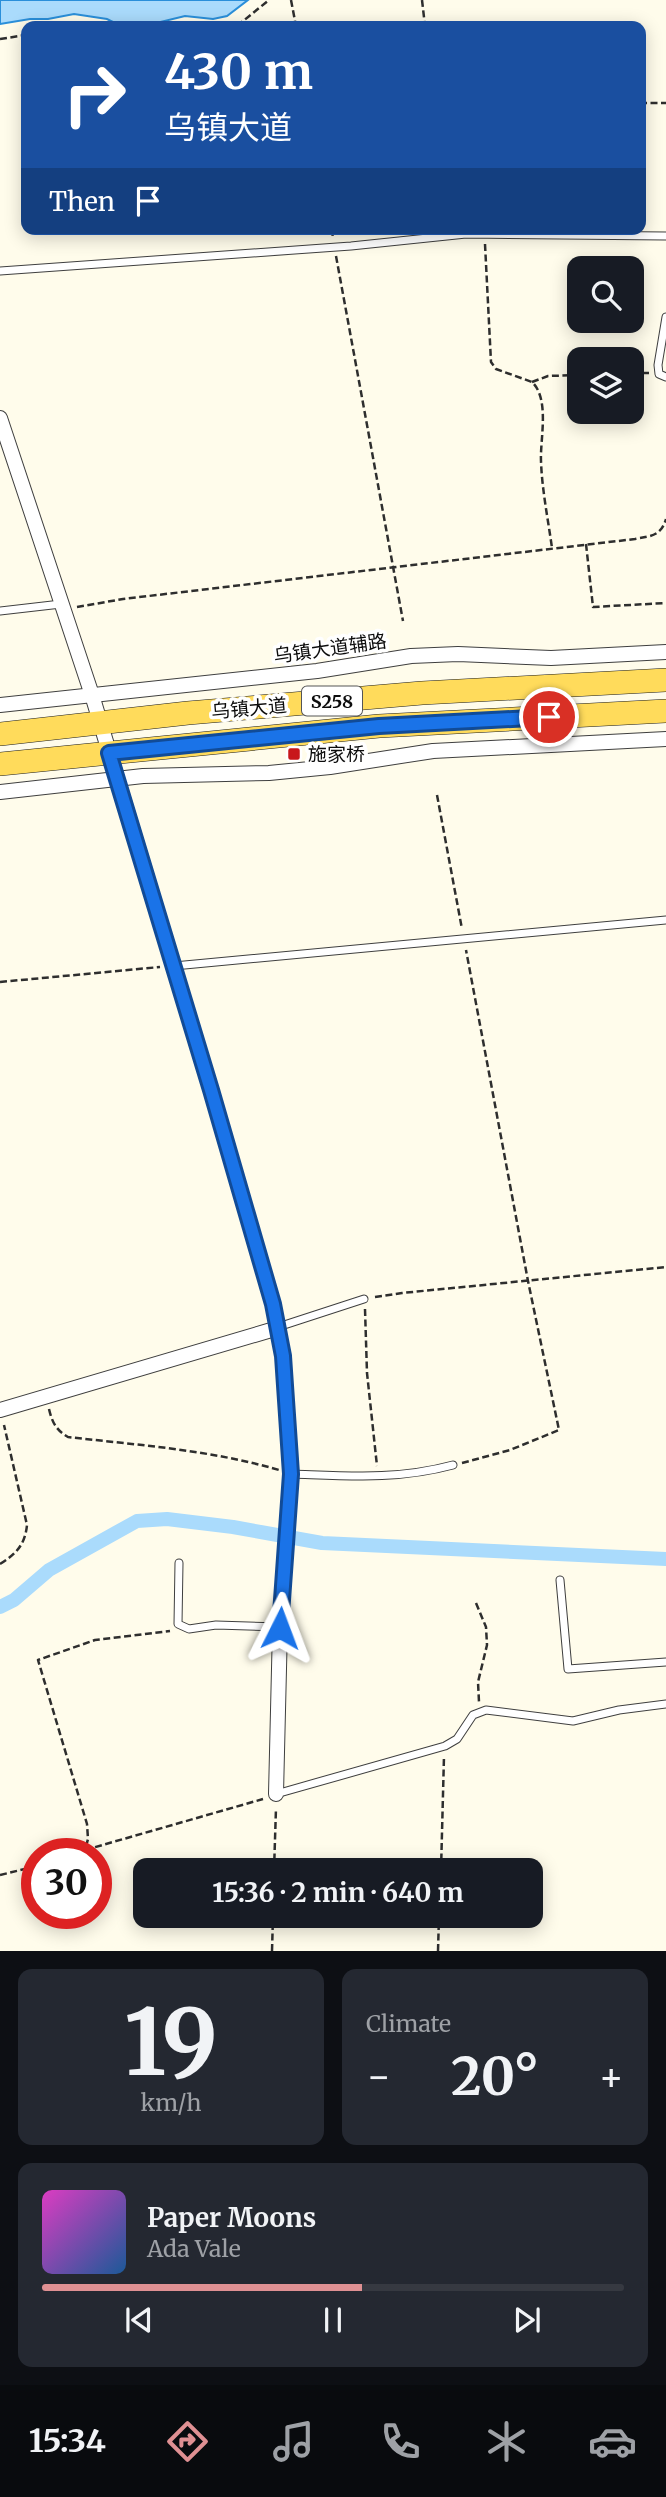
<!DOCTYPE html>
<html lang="en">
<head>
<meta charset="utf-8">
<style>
  :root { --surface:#171b24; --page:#242831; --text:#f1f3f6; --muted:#9ea1a6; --line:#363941; --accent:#df9093 }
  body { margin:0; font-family:Merriweather,"Noto Sans SC",serif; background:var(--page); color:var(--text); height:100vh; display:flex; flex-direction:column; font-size:26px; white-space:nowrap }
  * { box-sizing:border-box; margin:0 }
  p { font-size:23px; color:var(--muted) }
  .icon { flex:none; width:38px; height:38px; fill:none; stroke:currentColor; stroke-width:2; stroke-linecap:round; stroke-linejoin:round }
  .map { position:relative; height:1951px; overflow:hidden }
  .drawer { display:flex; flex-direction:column; gap:18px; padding:18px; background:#0d0f14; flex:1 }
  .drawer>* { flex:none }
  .top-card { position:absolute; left:21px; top:21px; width:625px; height:214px; border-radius:14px; box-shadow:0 4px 18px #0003; background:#1a4fa0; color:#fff; overflow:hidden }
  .tools { position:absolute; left:567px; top:256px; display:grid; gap:14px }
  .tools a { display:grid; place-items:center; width:77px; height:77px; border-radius:14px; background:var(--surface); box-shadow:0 4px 18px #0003; font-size:35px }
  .speed { position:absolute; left:21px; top:1838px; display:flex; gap:14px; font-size:35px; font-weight:700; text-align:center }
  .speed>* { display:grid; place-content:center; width:91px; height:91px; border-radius:50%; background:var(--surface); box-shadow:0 4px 18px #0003; line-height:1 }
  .speed .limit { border:10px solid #d22; background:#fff; color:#111 }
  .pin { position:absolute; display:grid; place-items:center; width:60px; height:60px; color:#fff; margin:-30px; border:4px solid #fff; border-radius:50%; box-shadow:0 2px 7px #0007 }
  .me { position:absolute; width:77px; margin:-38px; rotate:3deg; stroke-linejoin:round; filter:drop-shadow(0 0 5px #0008) }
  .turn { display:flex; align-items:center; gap:24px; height:147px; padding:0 28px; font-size:32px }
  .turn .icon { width:91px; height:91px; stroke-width:2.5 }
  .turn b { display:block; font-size:49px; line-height:60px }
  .then { display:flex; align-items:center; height:66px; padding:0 28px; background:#0003; gap:14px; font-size:26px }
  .big { font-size:52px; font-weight:700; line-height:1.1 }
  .drawer .widget { flex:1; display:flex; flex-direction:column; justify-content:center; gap:10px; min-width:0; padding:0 24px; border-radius:14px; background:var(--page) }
  .drawer .dial { align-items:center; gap:0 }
  .dial b { font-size:91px; line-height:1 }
  .song { display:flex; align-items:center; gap:21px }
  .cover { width:84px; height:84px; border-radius:10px; background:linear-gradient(135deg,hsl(310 70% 55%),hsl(210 70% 35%)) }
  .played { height:7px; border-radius:4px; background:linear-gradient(90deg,var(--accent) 55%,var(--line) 55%) }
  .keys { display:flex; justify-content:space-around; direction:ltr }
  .heat { display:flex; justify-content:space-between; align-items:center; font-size:38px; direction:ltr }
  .drawer .tiles { flex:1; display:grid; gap:18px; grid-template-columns:1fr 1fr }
  .widget:last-child { grid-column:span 2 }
  .trip { position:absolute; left:133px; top:1858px; width:410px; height:70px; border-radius:14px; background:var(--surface); box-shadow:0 4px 18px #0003; font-weight:700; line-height:70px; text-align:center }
  .tabs { display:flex; height:112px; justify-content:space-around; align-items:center; background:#090b0e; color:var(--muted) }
  .tabs .icon { width:49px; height:49px }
  .tabs .on { color:var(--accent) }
  .tabs b { font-size:32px; color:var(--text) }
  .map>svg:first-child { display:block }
</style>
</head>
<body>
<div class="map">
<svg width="666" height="1951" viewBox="0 0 666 1951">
  <rect width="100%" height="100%" fill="#fffceb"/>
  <!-- water -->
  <polygon fill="#aadbfc" stroke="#2a8fda" stroke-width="2" points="0,0 248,0 227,16 213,19 185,16 144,26 119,25 107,19 74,14 48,19 30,19 0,24"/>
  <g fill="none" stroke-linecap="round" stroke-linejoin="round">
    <!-- canal -->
    <polyline stroke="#aadbfc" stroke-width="14" points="0,1607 14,1600 49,1570 137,1521 167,1519 233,1527 322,1543 666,1559"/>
    <!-- service casing -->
    <g stroke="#3f3f3f" stroke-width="9">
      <g id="service">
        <polyline points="0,271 351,246 466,234 666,236"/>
        <polyline points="666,317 658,365 659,374 666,377"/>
        <polyline points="0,611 61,604"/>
        <polyline points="174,966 666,920"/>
        <polyline points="278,1327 364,1299"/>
        <path d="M292,1474c58,2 105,6 161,-9"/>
        <polyline points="179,1563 178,1624 189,1629 216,1625 280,1627"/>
        <polyline points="560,1580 568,1669 666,1662"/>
        <polyline points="276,1794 445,1746 457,1739 473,1715 486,1710 573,1721 619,1710 666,1704"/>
      </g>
    </g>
    <!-- minor casing -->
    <g stroke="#3f3f3f" stroke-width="16">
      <g id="minor">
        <polyline points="0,418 92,695 211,1090 273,1304 283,1356 291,1474 280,1627 276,1794"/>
        <polyline points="0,705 317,671 411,656 458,654 551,658 666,652"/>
        <polyline points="0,792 143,776 269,773 330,767 433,751 666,739"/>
        <polyline points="0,1410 278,1328"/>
      </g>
    </g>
    <!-- primary casing -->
    <g stroke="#1d1d1d" stroke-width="24">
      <g id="primary">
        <polyline points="0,734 188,713 422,693 666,680"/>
        <polyline points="0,764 379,726 666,711"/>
      </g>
    </g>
    <!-- path -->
    <g stroke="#2e2e2e" stroke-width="2.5" stroke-dasharray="7 3.5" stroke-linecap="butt">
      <polyline points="291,0 296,26"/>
      <polyline points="422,0 425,26"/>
      <polyline points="237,26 269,0"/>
      <polyline points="0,39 26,35"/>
      <polyline points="640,103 666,103"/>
      <polyline points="332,229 333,239"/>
      <path d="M485,244l6,118 5,7 36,13c18,17 8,57 9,79 1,29 7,58 11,87"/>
      <polyline points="336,256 403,621"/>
      <polyline points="632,373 649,373"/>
      <polyline points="532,382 548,376 579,375"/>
      <polyline points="586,544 593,607 666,603"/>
      <path d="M77,607l46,-8 512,-60c16,-3 26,-3 31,-20"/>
      <polyline points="437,795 462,929"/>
      <polyline points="0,982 160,967"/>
      <polyline points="375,1297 402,1293 666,1267"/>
      <polyline points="365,1309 367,1373 377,1466"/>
      <path d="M49,1409c3,13 7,21 19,28 70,8 143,13 211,33"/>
      <polyline points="462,1463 510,1450 559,1430 528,1281 466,950"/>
      <path d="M0,1564c16,-10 25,-19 27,-39l-23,-100"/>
      <polyline points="476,1603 486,1627 487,1645 478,1682 479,1702"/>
      <polyline points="85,1850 263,1799"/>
      <polyline points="79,1853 85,1850 88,1839 87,1824 38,1660 95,1640 170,1631"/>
      <polyline points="274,1871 276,1808"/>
      <polyline points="441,1871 444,1756"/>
      <polyline points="0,1875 37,1866"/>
      <polyline points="272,1951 273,1916"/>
      <polyline points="438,1951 439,1916"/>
    </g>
    <!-- service -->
    <use href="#service" stroke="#fff" stroke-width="7"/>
    <!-- minor -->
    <use href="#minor" stroke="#fff" stroke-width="14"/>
    <!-- primary -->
    <use href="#primary" stroke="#ffdb5b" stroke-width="23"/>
  </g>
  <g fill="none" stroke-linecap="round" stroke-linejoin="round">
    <!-- route casing -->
    <g stroke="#114b97" stroke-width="18">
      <polyline id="route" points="280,1628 291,1474 283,1356 273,1304 211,1090 109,753 379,726 549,717"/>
    </g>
    <!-- route -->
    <use href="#route" stroke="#1a73e8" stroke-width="12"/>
  </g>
  <!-- markers -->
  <rect fill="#c8171b" stroke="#fff" stroke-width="2.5" x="287" y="747" width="14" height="14" rx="3.5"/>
  <g text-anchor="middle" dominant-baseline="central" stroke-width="7" stroke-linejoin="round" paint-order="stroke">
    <!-- shield labels -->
    <rect fill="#fff" stroke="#555" stroke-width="2" x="302" y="686.5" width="60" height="29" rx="5"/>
    <g font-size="18" font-weight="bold" fill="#0c0c0c">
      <text x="332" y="701">S258</text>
    </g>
    <!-- street labels -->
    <g font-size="19" fill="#0c0c0c" stroke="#fff">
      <text transform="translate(330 648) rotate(-8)">乌镇大道辅路</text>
      <text transform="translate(249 708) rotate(-5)">乌镇大道</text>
    </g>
    <!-- poi labels -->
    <g font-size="19" fill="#0c0c0c" stroke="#fff" text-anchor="start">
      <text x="308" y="754">施家桥</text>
    </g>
  </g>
</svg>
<div class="tools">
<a><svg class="icon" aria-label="search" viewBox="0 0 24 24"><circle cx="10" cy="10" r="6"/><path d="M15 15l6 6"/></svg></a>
<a><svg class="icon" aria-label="layers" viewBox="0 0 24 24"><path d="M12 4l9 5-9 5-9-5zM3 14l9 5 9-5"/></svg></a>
</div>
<div class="speed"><div class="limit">30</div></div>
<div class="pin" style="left:549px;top:717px;background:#d93025"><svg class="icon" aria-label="arrive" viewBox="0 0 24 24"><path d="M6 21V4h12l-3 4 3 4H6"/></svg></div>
<svg class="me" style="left:280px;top:1628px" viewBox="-20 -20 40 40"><path d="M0-17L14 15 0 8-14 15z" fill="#1a73e8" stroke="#fff" stroke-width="4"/></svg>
<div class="trip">15:36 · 2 min · 640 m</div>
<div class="top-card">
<div class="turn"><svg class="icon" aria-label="right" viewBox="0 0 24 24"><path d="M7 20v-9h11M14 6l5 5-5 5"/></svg><div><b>430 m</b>乌镇大道</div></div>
<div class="then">Then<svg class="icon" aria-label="arrive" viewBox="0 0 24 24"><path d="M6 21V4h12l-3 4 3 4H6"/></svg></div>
</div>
</div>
<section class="drawer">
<div class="tiles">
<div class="widget dial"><b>19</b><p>km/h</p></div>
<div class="widget"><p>Climate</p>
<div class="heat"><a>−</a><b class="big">20°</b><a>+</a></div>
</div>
<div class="widget">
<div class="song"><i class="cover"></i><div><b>Paper Moons</b><p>Ada Vale</p></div></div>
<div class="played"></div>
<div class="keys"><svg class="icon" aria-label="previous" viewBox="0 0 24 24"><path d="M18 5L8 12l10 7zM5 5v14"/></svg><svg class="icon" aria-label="pause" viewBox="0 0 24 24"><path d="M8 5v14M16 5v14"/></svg><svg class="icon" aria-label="next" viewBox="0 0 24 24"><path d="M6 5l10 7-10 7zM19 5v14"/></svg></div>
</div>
</div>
</section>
<nav class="tabs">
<b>15:34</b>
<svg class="icon on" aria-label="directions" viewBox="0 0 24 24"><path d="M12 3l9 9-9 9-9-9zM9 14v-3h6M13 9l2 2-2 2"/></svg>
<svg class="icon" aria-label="music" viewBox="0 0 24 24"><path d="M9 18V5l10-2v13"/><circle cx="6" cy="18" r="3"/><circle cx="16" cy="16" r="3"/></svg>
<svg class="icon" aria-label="phone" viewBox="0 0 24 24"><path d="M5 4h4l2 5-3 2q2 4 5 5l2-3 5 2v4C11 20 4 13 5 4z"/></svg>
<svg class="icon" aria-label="climate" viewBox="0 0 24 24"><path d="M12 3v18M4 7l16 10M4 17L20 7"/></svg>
<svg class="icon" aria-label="car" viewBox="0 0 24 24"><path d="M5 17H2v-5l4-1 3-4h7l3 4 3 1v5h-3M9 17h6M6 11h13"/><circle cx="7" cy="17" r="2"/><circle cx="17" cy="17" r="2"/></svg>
</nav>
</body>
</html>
